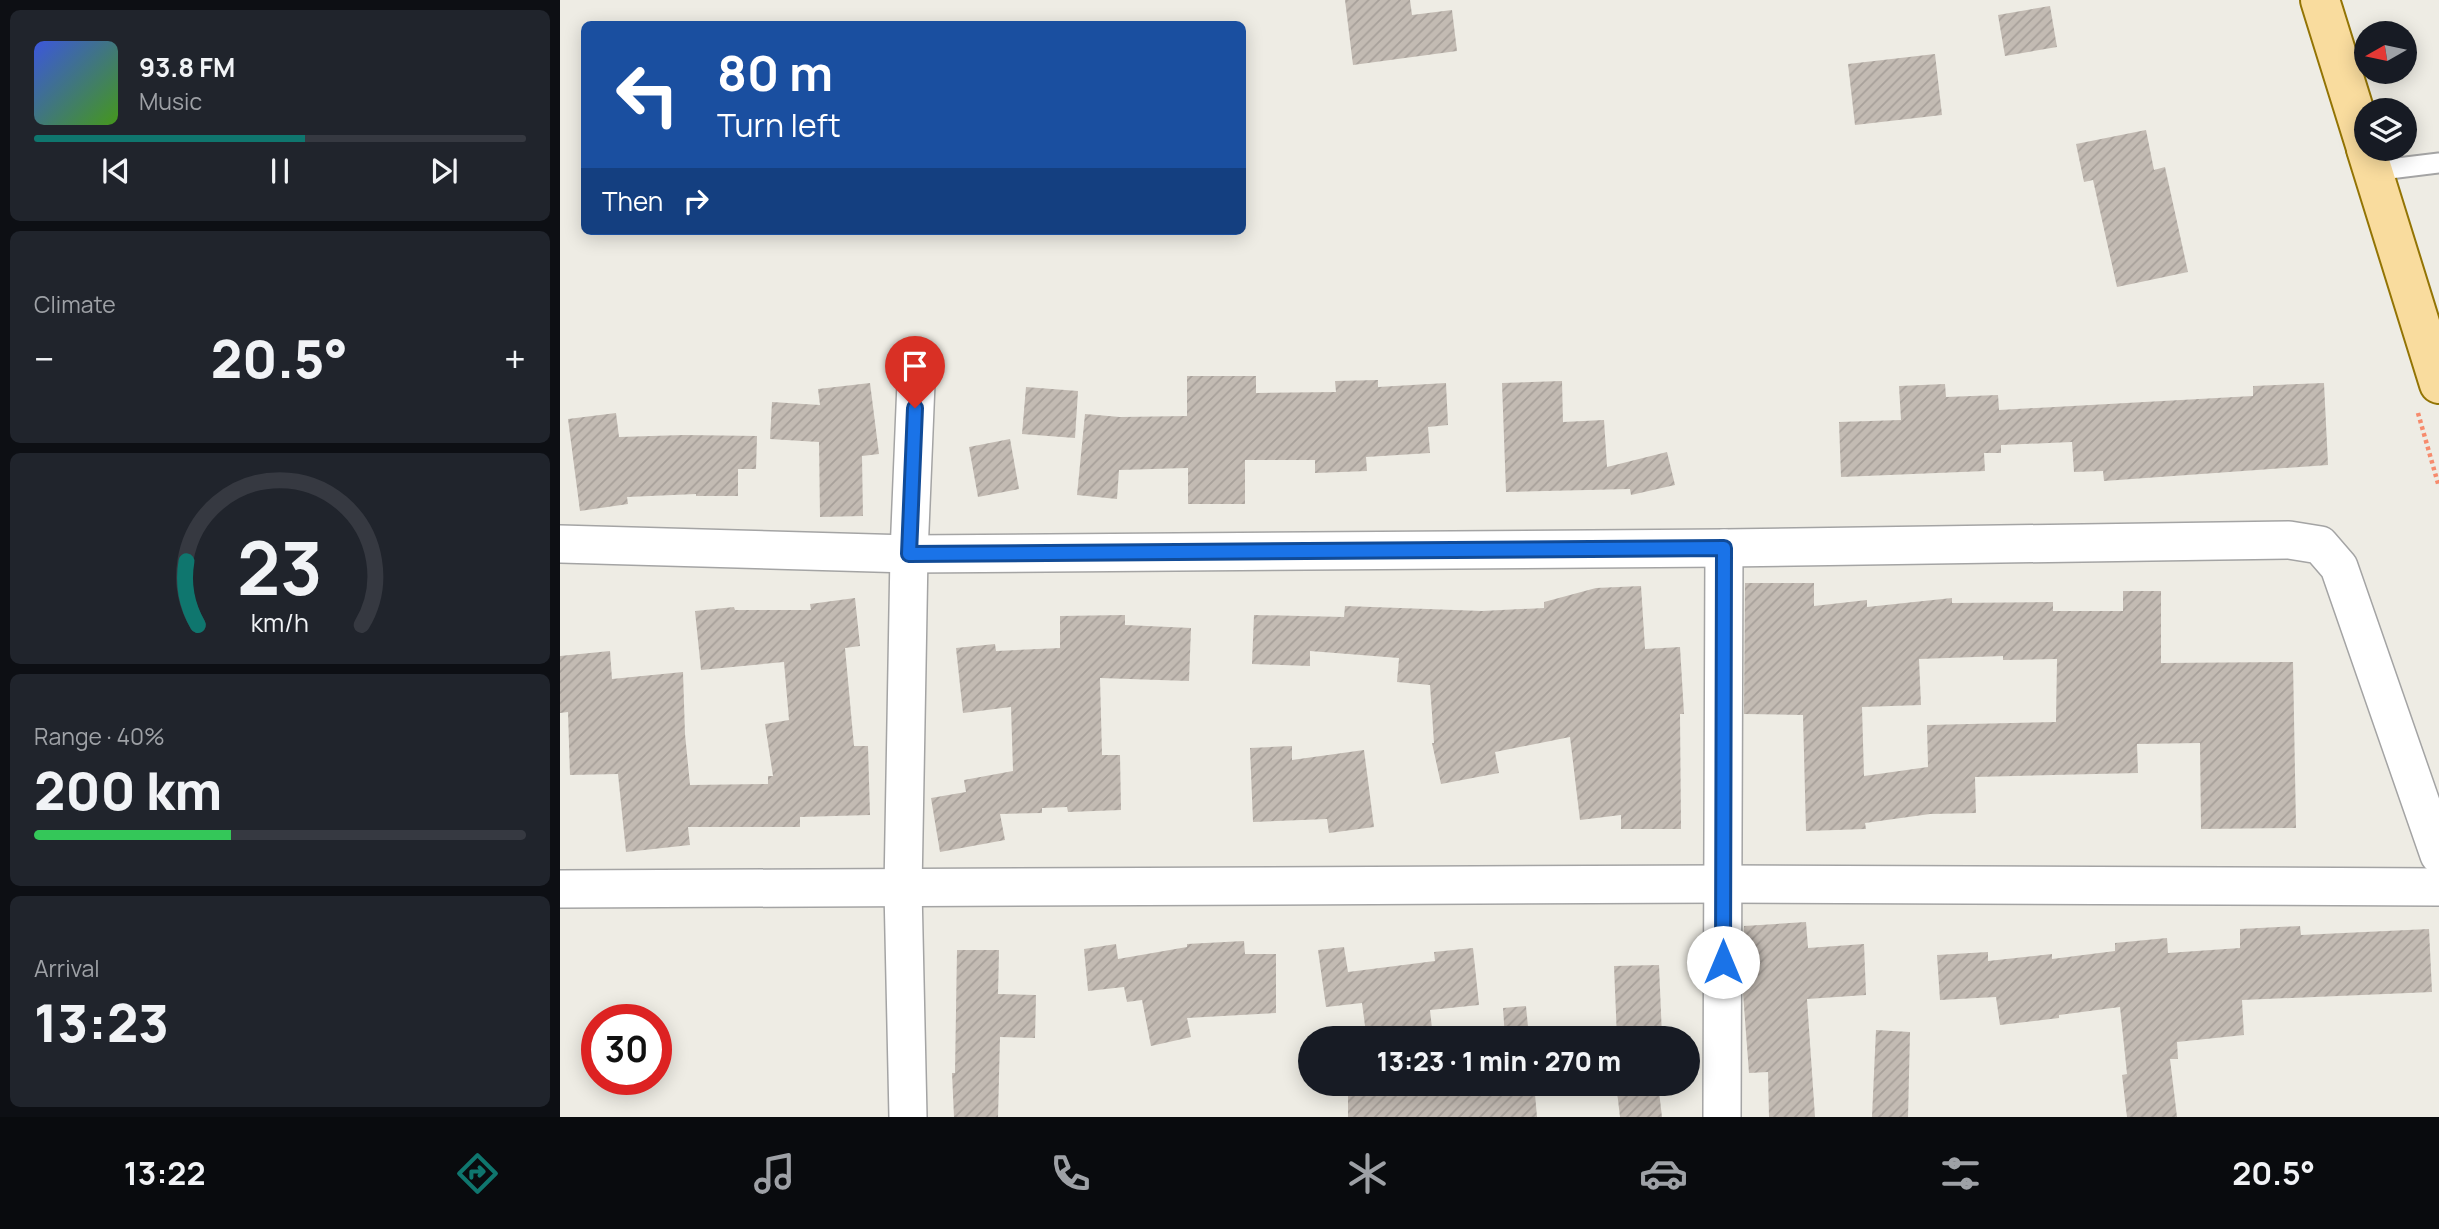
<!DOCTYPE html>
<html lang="en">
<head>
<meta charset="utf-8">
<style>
  :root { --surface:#171b24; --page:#20242c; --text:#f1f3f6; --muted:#9ea1a6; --line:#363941; --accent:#0f766e }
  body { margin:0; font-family:Manrope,sans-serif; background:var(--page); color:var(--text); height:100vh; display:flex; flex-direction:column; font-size:26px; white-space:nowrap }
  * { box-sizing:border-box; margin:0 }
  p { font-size:23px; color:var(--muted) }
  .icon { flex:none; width:38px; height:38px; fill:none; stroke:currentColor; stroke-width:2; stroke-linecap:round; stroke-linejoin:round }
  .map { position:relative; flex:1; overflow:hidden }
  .drawer { display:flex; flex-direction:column; gap:10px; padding:10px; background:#0d0f14; width:560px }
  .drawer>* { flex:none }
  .guide { position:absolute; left:21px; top:21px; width:665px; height:214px; border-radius:10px; box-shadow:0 4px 18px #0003; background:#1a4fa0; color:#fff; overflow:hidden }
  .needle { width:46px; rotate:261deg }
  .fabs { position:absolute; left:1794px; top:21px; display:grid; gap:14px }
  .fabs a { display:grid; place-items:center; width:63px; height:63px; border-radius:50%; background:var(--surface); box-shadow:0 4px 18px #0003; font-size:35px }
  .speed { position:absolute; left:21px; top:1004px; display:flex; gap:14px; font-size:35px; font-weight:700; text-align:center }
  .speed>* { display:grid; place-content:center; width:91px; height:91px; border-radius:50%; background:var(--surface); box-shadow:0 4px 18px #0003; line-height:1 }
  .speed .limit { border:10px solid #d22; background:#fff; color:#111 }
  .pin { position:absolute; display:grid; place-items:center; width:60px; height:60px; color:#fff; margin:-72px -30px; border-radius:50% 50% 50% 0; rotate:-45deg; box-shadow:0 0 7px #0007 }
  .pin .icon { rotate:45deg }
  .me { position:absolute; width:77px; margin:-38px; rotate:0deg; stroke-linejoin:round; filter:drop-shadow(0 0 5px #0008) }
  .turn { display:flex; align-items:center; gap:24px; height:147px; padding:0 21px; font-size:32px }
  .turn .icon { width:91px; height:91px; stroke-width:2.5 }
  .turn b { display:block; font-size:49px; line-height:60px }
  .then { display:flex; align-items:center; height:66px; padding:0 21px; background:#0003; gap:14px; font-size:26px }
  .big { font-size:52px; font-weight:800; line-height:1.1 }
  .drawer .card { flex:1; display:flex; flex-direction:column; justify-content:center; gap:10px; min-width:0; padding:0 24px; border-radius:10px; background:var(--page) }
  .drawer .dial { align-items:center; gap:0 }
  .dial svg { height:182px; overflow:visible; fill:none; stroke:var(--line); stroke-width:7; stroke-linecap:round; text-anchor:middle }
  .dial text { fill:var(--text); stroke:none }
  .song { display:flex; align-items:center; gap:21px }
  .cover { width:84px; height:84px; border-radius:10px; background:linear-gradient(135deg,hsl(230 70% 55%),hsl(100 70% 35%)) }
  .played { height:7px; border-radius:4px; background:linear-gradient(90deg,var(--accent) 55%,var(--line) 55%) }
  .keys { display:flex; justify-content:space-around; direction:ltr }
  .heat { display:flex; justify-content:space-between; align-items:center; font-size:38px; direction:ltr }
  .charge { height:10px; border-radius:5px; background:linear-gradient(90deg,#34c759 40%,var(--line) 0) }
  .trip { position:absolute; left:738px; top:1026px; width:402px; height:70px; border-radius:35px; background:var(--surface); box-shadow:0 4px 18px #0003; font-weight:800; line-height:70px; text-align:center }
  .dock { display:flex; height:112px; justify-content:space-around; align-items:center; background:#090b0e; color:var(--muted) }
  .dock .icon { width:49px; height:49px }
  .dock .current { color:var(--accent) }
  .dock b { font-size:32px; color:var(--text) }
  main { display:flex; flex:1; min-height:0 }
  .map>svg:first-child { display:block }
</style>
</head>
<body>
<main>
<section class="drawer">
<div class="card">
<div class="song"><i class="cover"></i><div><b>93.8 FM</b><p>Music</p></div></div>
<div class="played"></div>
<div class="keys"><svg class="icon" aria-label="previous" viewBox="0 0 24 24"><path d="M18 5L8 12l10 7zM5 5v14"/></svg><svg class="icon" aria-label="pause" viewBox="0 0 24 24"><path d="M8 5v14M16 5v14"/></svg><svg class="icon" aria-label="next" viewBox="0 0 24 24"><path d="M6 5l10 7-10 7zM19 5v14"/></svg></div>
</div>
<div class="card"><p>Climate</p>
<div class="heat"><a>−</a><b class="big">20.5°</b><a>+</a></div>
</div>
<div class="card dial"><svg viewBox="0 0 100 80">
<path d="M14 69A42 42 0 1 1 86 69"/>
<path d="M14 69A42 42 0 0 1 9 41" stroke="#0f766e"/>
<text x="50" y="56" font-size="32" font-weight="700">23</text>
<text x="50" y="72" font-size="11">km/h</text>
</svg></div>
<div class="card"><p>Range · 40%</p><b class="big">200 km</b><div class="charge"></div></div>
<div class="card"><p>Arrival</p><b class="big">13:23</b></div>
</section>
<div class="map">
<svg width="1879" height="1117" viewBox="0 0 1879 1117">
  <defs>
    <pattern id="building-hatch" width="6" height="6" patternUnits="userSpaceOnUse" patternTransform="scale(1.75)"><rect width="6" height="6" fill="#c3bbb3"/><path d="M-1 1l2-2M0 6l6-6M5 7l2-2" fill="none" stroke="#a7a09a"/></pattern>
  </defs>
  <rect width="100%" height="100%" fill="#eeece4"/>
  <!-- building -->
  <g fill="url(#building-hatch)" fill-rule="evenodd">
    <polygon points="785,0 850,0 852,15 892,10 897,51 793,65"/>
    <polygon points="1490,6 1497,47 1445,56 1438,15"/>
    <polygon points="1375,54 1382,115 1295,125 1288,64"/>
    <polygon points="1586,130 1594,170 1605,167 1628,272 1557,287 1533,180 1524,182 1516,144"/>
    <polygon points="627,376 696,376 696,393 776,392 775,381 818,380 818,387 886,383 888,425 868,427 870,453 806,457 807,471 755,473 755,460 685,460 685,504 628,504 628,468 559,470 557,499 517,495 525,414 560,417 627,416"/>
    <polygon points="1002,381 1003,422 1044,420 1047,467 1107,452 1115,485 1071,495 1070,489 946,492 942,383"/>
    <polygon points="310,383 319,454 302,456 303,516 260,517 259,442 210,439 212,402 260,405 258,389"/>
    <polygon points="1764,383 1768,465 1544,481 1543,471 1514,472 1512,442 1441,445 1441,453 1424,453 1425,471 1281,477 1279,422 1341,420 1339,386 1385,384 1386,397 1438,395 1439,410 1693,396 1693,386"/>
    <polygon points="466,387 518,391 515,438 462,434"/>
    <polygon points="56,413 59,437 124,435 197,436 196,469 178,469 178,496 136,496 136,494 67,497 68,504 20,511 8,419"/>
    <polygon points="450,439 459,489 418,497 409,447"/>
    <path d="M1185,583h69v23l53,-6v7l85,-9v5l101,-1v9h70v-20h38v72l132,-1 3,166 -95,1 -1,-86 -63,1 1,29 -163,4 1,36 -46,1 -65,9 1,6 -60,2 -3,-116 -59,-1zM1443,656v4l54,-1 -1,63 -129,3 1,42 -64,9 -2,-69 59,-2 -2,-46z"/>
    <polygon points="1081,586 1085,649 1120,647 1124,714 1120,714 1121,829 1061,829 1061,815 1020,820 1010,737 935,752 939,773 881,784 872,743 874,743 870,685 837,682 839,658 750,651 750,666 692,664 694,615 784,617 785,606 922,611 984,608 984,602 1036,588"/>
    <polygon points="295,598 300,646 285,648 294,746 308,746 310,815 240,817 240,827 128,827 130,845 66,852 58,774 10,775 8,712 0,713 0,656 50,651 52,679 123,672 125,734 130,785 208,784 208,776 213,776 205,724 229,720 224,662 141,670 135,611 174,607 175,610 251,610 250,604"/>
    <polygon points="565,615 565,625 631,628 629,681 540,678 542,755 560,755 561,810 508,812 507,807 482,808 482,813 440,814 445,840 380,852 371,798 406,792 404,780 453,771 451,707 403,713 396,648 435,644 436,651 500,648 500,616"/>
    <polygon points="732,746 732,760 804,750 814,827 769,833 767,819 693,822 690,748"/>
    <polygon points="1246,922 1248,948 1304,944 1306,995 1247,999 1255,1117 1209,1117 1208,1072 1189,1073 1183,993 1184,926"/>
    <polygon points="1740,926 1741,935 1869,929 1872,992 1682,1000 1684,1035 1617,1042 1618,1059 1610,1059 1617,1117 1567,1117 1562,1075 1567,1074 1560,1007 1499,1015 1499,1018 1440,1025 1436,997 1380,1000 1377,955 1428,952 1428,961 1492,954 1492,959 1555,951 1555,943 1607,938 1608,953 1680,948 1680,929"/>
    <polygon points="684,941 685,954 716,954 716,1013 627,1018 631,1037 591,1046 582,1000 567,1002 564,987 528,991 524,949 556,944 558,959 627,947 627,944"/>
    <polygon points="784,947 788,972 875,961 874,952 913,948 919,1005 870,1010 873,1038 845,1038 844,1029 806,1033 802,1003 766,1007 758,950"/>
    <polygon points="397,950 439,950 438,994 476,995 475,1038 440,1037 438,1117 394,1117 392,1073 395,1073"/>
    <polygon points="1099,965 1102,1037 1057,1038 1054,966"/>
    <polygon points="966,1006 969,1038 945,1038 943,1008"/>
    <polygon points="1316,1030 1350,1032 1348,1117 1312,1117"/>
    <polygon points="844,1083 974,1083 977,1117 788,1117 788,1093 845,1092"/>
    <polygon points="1056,1083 1098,1083 1102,1117 1060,1117"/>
  </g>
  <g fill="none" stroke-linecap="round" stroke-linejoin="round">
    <!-- service casing -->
    <g stroke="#a4a4a4" stroke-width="23">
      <polyline id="service" points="1813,171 1879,163"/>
    </g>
    <!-- minor casing -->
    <g stroke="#a4a4a4" stroke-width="40">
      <g id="minor">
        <polyline points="0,544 349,554 1164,548 1729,540 1760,545 1779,567 1879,855"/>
        <polyline points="0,889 1164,884 1879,887"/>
        <polyline points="348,1117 343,889 349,554 356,383"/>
        <polyline points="1162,1117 1164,548"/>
      </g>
    </g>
    <!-- primary casing -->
    <g stroke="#937404" stroke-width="42">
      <g id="primary">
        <polyline points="1760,0 1806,148"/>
        <polyline points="1806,149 1879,384"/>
      </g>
    </g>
    <!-- path -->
    <polyline stroke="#f68b6d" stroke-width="4.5" stroke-dasharray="3.5 3.5" stroke-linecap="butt" points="1858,413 1879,487"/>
    <!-- service -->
    <use href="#service" stroke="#fff" stroke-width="19"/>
    <!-- minor -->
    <use href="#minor" stroke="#fff" stroke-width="37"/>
    <!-- primary -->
    <use href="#primary" stroke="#f9dc9e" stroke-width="38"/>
  </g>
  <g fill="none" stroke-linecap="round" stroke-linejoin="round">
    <!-- route casing -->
    <g stroke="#114b97" stroke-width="18">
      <polyline id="route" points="355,408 349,554 1164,548 1163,962"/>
    </g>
    <!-- route -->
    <use href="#route" stroke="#1a73e8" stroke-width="12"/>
  </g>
</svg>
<div class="fabs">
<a><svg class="needle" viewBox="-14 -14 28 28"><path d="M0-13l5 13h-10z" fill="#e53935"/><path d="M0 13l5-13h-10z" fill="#9ea1a6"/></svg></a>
<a><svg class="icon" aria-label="layers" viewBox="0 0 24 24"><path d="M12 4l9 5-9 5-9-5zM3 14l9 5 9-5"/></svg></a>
</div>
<div class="speed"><div class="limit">30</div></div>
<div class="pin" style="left:355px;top:408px;background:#d93025"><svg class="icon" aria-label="arrive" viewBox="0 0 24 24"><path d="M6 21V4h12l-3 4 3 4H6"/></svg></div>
<svg class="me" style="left:1163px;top:962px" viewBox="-20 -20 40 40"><circle r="19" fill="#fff"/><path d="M0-13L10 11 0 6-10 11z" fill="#1a73e8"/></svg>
<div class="trip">13:23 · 1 min · 270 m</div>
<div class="guide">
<div class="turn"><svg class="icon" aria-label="left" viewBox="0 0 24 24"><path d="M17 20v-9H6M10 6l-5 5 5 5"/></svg><div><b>80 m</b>Turn left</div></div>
<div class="then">Then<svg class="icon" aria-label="right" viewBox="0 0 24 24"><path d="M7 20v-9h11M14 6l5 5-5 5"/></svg></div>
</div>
</div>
</main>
<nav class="dock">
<b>13:22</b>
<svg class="icon current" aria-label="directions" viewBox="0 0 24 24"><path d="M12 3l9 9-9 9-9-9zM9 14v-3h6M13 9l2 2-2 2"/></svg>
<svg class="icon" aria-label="music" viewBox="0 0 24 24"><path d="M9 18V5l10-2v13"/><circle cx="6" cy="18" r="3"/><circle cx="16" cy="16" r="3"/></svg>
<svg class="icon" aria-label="phone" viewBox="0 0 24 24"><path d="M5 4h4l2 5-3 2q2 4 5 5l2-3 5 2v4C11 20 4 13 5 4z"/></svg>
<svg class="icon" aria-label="climate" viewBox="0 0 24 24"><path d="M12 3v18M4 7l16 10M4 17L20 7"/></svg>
<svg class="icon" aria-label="car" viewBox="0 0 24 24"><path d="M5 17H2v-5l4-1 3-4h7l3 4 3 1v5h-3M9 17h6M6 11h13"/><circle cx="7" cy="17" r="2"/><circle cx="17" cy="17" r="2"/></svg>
<svg class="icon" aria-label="filters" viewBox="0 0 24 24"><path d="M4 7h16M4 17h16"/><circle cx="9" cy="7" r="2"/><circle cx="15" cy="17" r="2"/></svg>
<b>20.5°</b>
</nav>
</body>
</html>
